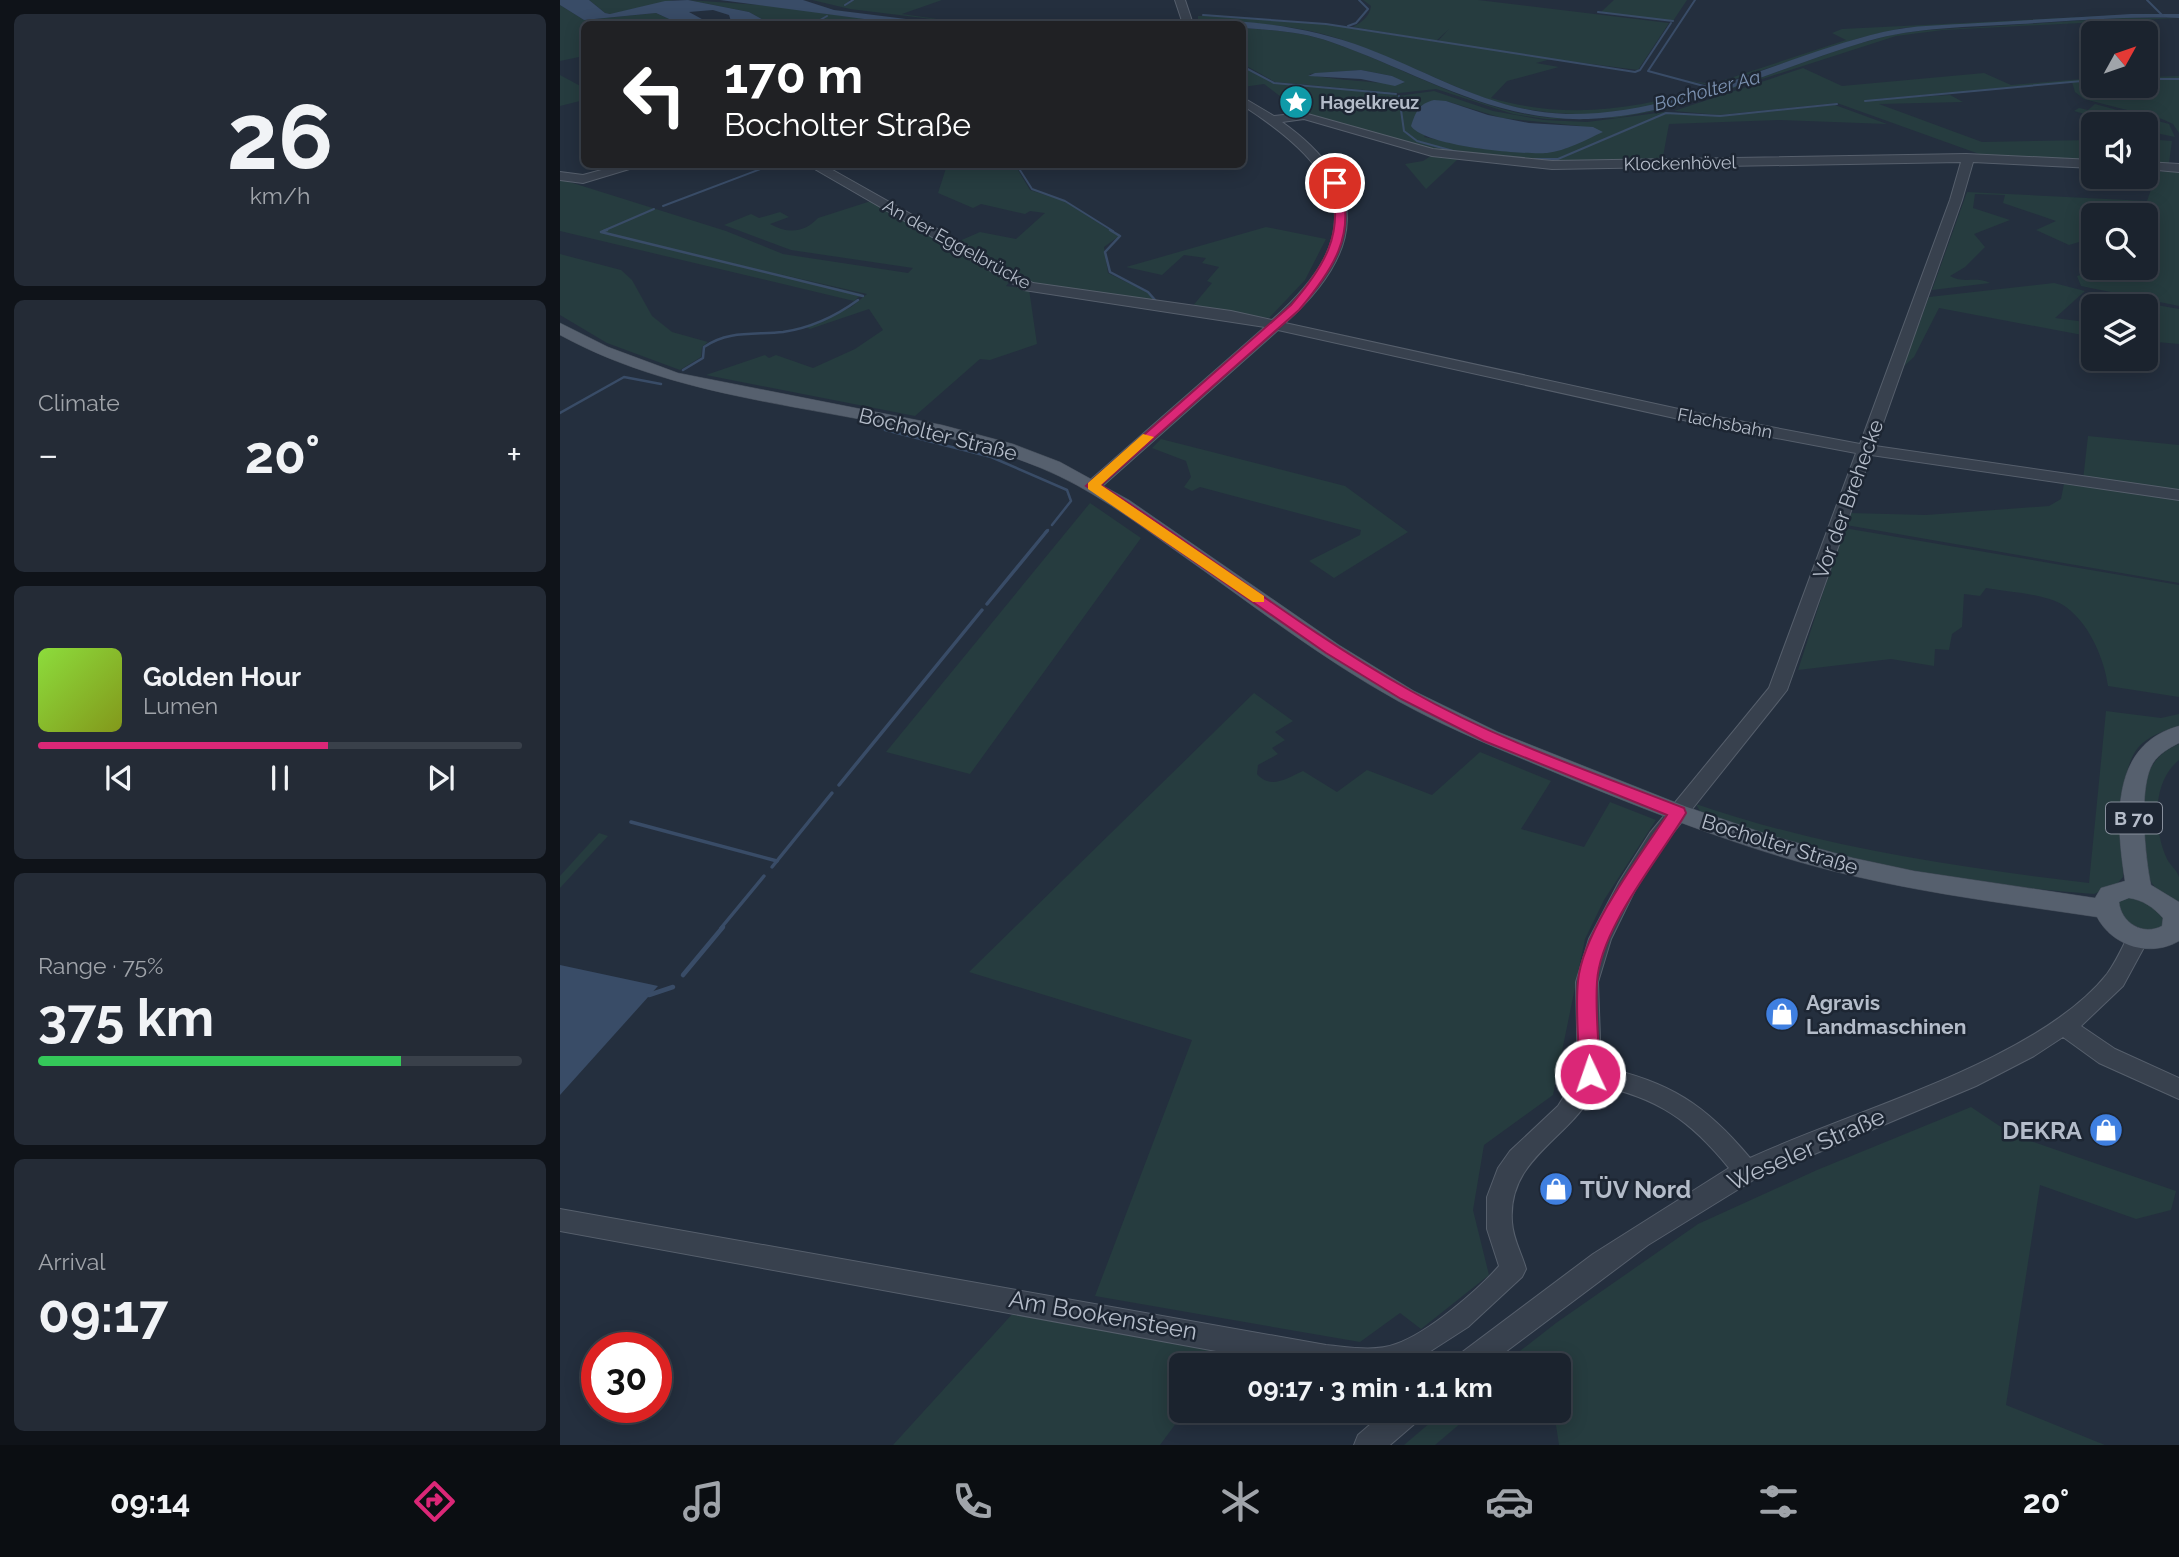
<!DOCTYPE html>
<html lang="en">
<head>
<meta charset="utf-8">
<style>
  :root { --surface:#1b232e; --page:#242b36; --text:#f1f3f6; --muted:#a0a4aa; --line:#39404a; --accent:#db2777 }
  body { margin:0; font-family:Raleway,sans-serif; background:var(--page); color:var(--text); height:100vh; display:flex; flex-direction:column; font-size:26px; white-space:nowrap }
  * { box-sizing:border-box; margin:0 }
  p { font-size:23px; color:var(--muted) }
  .icon { flex:none; width:38px; height:38px; fill:none; stroke:currentColor; stroke-width:2; stroke-linecap:round; stroke-linejoin:round }
  .map { position:relative; flex:1; overflow:hidden }
  .side { display:flex; flex-direction:column; gap:14px; padding:14px; background:#0f1319; width:560px }
  .side>* { flex:none }
  .top-card { position:absolute; left:21px; top:21px; width:665px; height:147px; border-radius:10px; box-shadow:0 4px 18px #0003,0 0 0 2px var(--line); background:#202124; color:#fff; overflow:hidden }
  .needle { width:46px; rotate:50deg }
  .tools { position:absolute; left:1521px; top:21px; display:grid; gap:14px }
  .tools a { display:grid; place-items:center; width:77px; height:77px; border-radius:10px; background:var(--surface); box-shadow:0 4px 18px #0003,0 0 0 2px var(--line); font-size:35px }
  .speed { position:absolute; left:21px; top:1332px; display:flex; gap:14px; font-size:35px; font-weight:700; text-align:center }
  .speed>* { display:grid; place-content:center; width:91px; height:91px; border-radius:50%; background:var(--surface); box-shadow:0 4px 18px #0003,0 0 0 2px var(--line); line-height:1 }
  .speed .limit { border:10px solid #d22; background:#fff; color:#111 }
  .pin { position:absolute; display:grid; place-items:center; width:60px; height:60px; color:#fff; margin:-30px; border:4px solid #fff; border-radius:50%; box-shadow:0 2px 7px #0007 }
  .me { position:absolute; width:77px; margin:-38px; rotate:357deg; stroke-linejoin:round; filter:drop-shadow(0 0 5px #0008) }
  .turn { display:flex; align-items:center; gap:24px; height:147px; padding:0 28px; font-size:32px }
  .turn .icon { width:91px; height:91px; stroke-width:2.5 }
  .turn b { display:block; font-size:49px; line-height:60px }
  .big { font-size:52px; font-weight:700; line-height:1.1 }
  .side .card { flex:1; display:flex; flex-direction:column; justify-content:center; gap:10px; min-width:0; padding:0 24px; border-radius:10px; background:var(--page) }
  .side .dial { align-items:center; gap:0 }
  .dial b { font-size:91px; line-height:1 }
  .song { display:flex; align-items:center; gap:21px }
  .cover { width:84px; height:84px; border-radius:10px; background:linear-gradient(135deg,hsl(90 70% 55%),hsl(70 70% 35%)) }
  .played { height:7px; border-radius:4px; background:linear-gradient(90deg,var(--accent) 60%,var(--line) 60%) }
  .keys { display:flex; justify-content:space-around; direction:ltr }
  .heat { display:flex; justify-content:space-between; align-items:center; font-size:38px; direction:ltr }
  .charge { height:10px; border-radius:5px; background:linear-gradient(90deg,#34c759 75%,var(--line) 0) }
  .trip { position:absolute; left:609px; top:1353px; width:402px; height:70px; border-radius:10px; background:var(--surface); box-shadow:0 4px 18px #0003,0 0 0 2px var(--line); font-weight:700; line-height:70px; text-align:center }
  .dock { display:flex; height:112px; justify-content:space-around; align-items:center; background:#0b0e12; color:var(--muted) }
  .dock .icon { width:49px; height:49px }
  .dock .current { color:var(--accent) }
  .dock b { font-size:32px; color:var(--text) }
  main { display:flex; flex:1; min-height:0 }
  .map>svg:first-child { display:block }
</style>
</head>
<body>
<main>
<section class="side">
<div class="card dial"><b>26</b><p>km/h</p></div>
<div class="card"><p>Climate</p>
<div class="heat"><a>−</a><b class="big">20°</b><a>+</a></div>
</div>
<div class="card">
<div class="song"><i class="cover"></i><div><b>Golden Hour</b><p>Lumen</p></div></div>
<div class="played"></div>
<div class="keys"><svg class="icon" aria-label="previous" viewBox="0 0 24 24"><path d="M18 5L8 12l10 7zM5 5v14"/></svg><svg class="icon" aria-label="pause" viewBox="0 0 24 24"><path d="M8 5v14M16 5v14"/></svg><svg class="icon" aria-label="next" viewBox="0 0 24 24"><path d="M6 5l10 7-10 7zM19 5v14"/></svg></div>
</div>
<div class="card"><p>Range · 75%</p><b class="big">375 km</b><div class="charge"></div></div>
<div class="card"><p>Arrival</p><b class="big">09:17</b></div>
</section>
<div class="map">
<svg width="1619" height="1445" viewBox="0 0 1619 1445">
  <rect width="100%" height="100%" fill="#242f3e"/>
  <!-- green -->
  <g fill="#263c3f" fill-rule="evenodd">
    <polygon points="29,0 114,0 51,14 45,13"/>
    <polygon points="128,0 214,6 342,24 255,24 266,16 251,24 211,24 189,12"/>
    <polygon points="252,0 290,0 285,6 294,0 382,0 342,14 412,24 290,9"/>
    <path d="M803,0h115l191,23 -31,47 -87,-11 -15,4 23,4 -52,14 -16,17c75,22 144,12 217,-11 -67,33 -160,36 -229,9 -47,-18 -91,-41 -139,-57 -45,-15 -95,-17 -142,-19v-4h17l109,8 113,18 12,-13 -13,12 -83,-14c8,-4 17,-11 18,-21z"/>
    <polygon points="1054,0 1127,0 1113,21 1041,12"/>
    <polygon points="0,5 24,20 96,13 120,24 24,24 24,56 0,61"/>
    <polygon points="1602,13 1342,28 1300,38 1154,86 1125,80 1152,84 1286,40 1272,33 1282,29"/>
    <path d="M1559,18h60l-236,12 -47,6 -224,72 -56,10 -70,1 -33,-5 -77,-25 -37,4 -124,-11 -32,-18v-36c29,2 60,4 88,14 79,27 150,74 235,77 113,3 214,-56 321,-83 31,-7 63,-7 95,-9 45,-3 91,-6 137,-9zM801,70l31,6 12,7c-6,2 -91,-5 -95,-9z"/>
    <path d="M682,66l30,17 117,9 9,4 36,-5 59,20 51,9 43,2 78,-10 54,4 116,-11 52,19 -108,-4 -110,4 -7,38 -92,2 -137,-13 -130,-38 -9,1 -2,-7 12,-1 -2,-4 -17,-2 -21,-16 -21,3zM886,101l56,17 78,8 -15,23h-79l-62,-12z"/>
    <polygon points="1243,68 1282,86 1424,73 1451,85 1533,78 1533,86 1586,86 1586,77 1619,76 1619,133 1613,124 1602,119 1524,99 1515,92 1512,82 1304,100 1390,95 1403,102 1319,104 1422,142 1533,140 1533,161 1422,155 1277,103 1159,115 1114,111"/>
    <polygon points="0,75 24,88 24,100 0,106"/>
    <polygon points="1535,104 1609,124 1615,137 1586,131 1586,124 1560,124 1514,111 1519,108 1528,110"/>
    <polygon points="1586,139 1612,141 1609,163 1586,164"/>
    <polygon points="874,154 898,159 866,189 845,164 863,161"/>
    <polygon points="387,165 455,165 470,190 504,201 559,236 544,247 548,273 587,292 596,302 474,285 397,242 420,232 456,239 485,213 470,211 465,214 421,204 413,208 378,193"/>
    <path d="M1608,171h11v135l-98,-20 -4,-10 16,-5 -5,-6 5,-2v5h53v-53h-53v23l-24,7 -33,-15 20,-9 -53,-18 2,-8 -30,-1 -2,14 37,12 -36,14 11,13 -20,20 -15,9c13,8 26,0 40,7l-58,7 35,-98 180,9 10,-29z"/>
    <path d="M0,179l166,52 57,23 125,19 5,-5 -122,-18 -67,-25 27,-11 8,4 21,-6 9,5 -19,7c18,10 34,9 48,-6l53,-17 140,79 -5,6 23,3 8,55 -47,16 -10,-1 -65,57 -209,-41 59,-20 4,3 7,-3 37,13 42,-19 28,-19 -14,-21 -59,20 -4,-2 45,-20 16,-13 -92,-21 87,21 -8,7 -294,-70z"/>
    <polygon points="706,227 766,239 745,280 709,318 631,308 652,283 647,281 659,267 642,263 646,258 624,255 602,275 566,267"/>
    <polygon points="0,254 61,270 72,280 92,316 112,332 148,342 142,347 141,357 120,370 47,343 0,315"/>
    <polygon points="1494,283 1525,291 1495,318 1533,323 1533,337 1379,308 1354,357 1343,367 1369,297"/>
    <polygon points="1546,296 1619,309 1619,344 1586,341 1586,306 1540,306"/>
    <polygon points="1528,436 1619,445 1619,492 1523,480"/>
    <polygon points="601,439 785,486 848,532 774,578 749,561 800,535 801,530 640,487 632,491 624,487 631,477 626,461 592,448"/>
    <polygon points="1504,484 1619,499 1619,583 1286,525 1289,513 1366,515 1489,506 1501,499"/>
    <polygon points="530,503 581,538 410,774 326,752"/>
    <path d="M1284,528l335,57v112l-71,-11c-4,-30 -23,-73 -53,-85 -20,-8 -47,-9 -69,-13l-6,8 -16,-2 -2,33 -10,7 -3,16 -14,-1 -1,17 -43,-7 -93,11z"/>
    <path d="M694,693l39,28 -18,11 10,8 -13,8 6,6 -20,11 -1,9c14,16 30,4 46,-3l34,21 30,-22 65,25 48,-43 71,29 -30,48 63,18 26,-45 46,18 -52,80 -19,39 -32,156 -69,50 -11,65 16,65 -68,54 -21,-16 -40,29 -265,-46 97,-256 -223,-68z"/>
    <path d="M1546,711l55,7 18,-4v12c-15,5 -32,10 -42,23 -21,29 -14,92 -14,128l-6,7 -23,10c-136,-9 -262,-36 -392,-79l-6,-11c128,44 259,63 393,79z"/>
    <path d="M1619,744v16c-27,21 -26,69 -12,99 3,6 10,11 12,18 0,8 0,19 0,28 -9,-7 -24,-14 -29,-25 -6,-12 -5,-29 -6,-43 -2,-35 -6,-77 35,-93z"/>
    <polygon points="39,833 48,836 0,888 0,876"/>
    <polygon points="1575,895 1605,913 1604,927 1587,931 1561,920 1557,900"/>
    <polygon points="1411,1107 1453,1135 1616,1191 1611,1210 1576,1219 1480,1185 1446,1405 1545,1445 999,1445 994,1412 988,1411 999,1410 999,1365 942,1365 996,1323 1138,1224 1257,1170"/>
    <polygon points="455,1311 668,1352 658,1365 621,1365 621,1410 625,1411 600,1445 333,1445"/>
    <polygon points="884,1411 915,1411 875,1445 844,1445"/>
  </g>
  <!-- water -->
  <g fill="#394c67">
    <polygon points="0,0 29,0 45,13 50,14 105,1 128,0 189,12 211,24 172,24 169,15 153,10 129,12 151,24 120,24 96,13 24,20 0,5"/>
    <polygon points="160,0 243,0 274,10 386,24 342,24"/>
    <path d="M1571,14h48v4c-53,-2 -106,3 -159,6 -51,3 -103,3 -152,17 -93,27 -182,74 -280,78 -95,3 -171,-47 -257,-77 -28,-10 -59,-12 -88,-14l-1,-4h-122c81,-9 169,-5 246,24 66,25 127,64 200,66 111,2 211,-57 317,-82 30,-7 63,-7 95,-9 51,-3 102,-6 153,-9z"/>
    <polygon points="801,70 832,76 845,82 835,86 801,79 748,76 755,73"/>
    <path d="M874,100l12,1 42,14 41,8 64,4 10,5c-18,8 -37,19 -56,21 -25,2 -123,-7 -136,-27 5,-14 7,-22 23,-26z"/>
    <polygon points="0,965 98,986 0,1095"/>
  </g>
  <g fill="none" stroke-linecap="round" stroke-linejoin="round">
    <!-- stream-far3 -->
    <g stroke="#394c67" stroke-width="2">
      <polyline points="1135,0 1088,71 1155,89"/>
      <polyline points="1587,0 1603,16"/>
      <polyline points="285,5 293,0"/>
      <polyline points="1038,12 1113,21"/>
      <polyline points="643,15 766,24 1075,72 1080,70 1111,23"/>
      <polyline points="253,24 267,16"/>
      <polyline points="788,26 796,23 808,9 799,0"/>
      <polyline points="682,66 714,83 836,94"/>
      <polyline points="1586,79 1619,79"/>
      <polyline points="839,96 844,131 857,141 897,152"/>
      <polyline points="1305,101 1533,80"/>
      <polyline points="974,159 998,159 1106,113 1160,116 1277,104"/>
      <polyline points="456,164 472,189 505,201 553,231"/>
      <polyline points="103,206 214,164"/>
      <polyline points="43,231 94,209"/>
    </g>
    <!-- stream-far2 -->
    <g stroke="#394c67" stroke-width="2.5">
      <polyline points="47,230 41,232 303,296"/>
      <polyline points="550,230 560,236 545,252 550,272 588,292 595,300"/>
      <path d="M123,370l20,-12 1,-11c24,-17 51,-12 79,-15 27,-4 53,-16 75,-32"/>
      <polyline points="0,413 64,377 101,384"/>
      <polyline points="325,430 431,457 507,490 511,501 492,525"/>
      <polyline points="485,533 488,530"/>
    </g>
    <!-- stream-far1 -->
    <g stroke="#394c67" stroke-width="3.5">
      <polyline points="427,604 487,531"/>
      <polyline points="279,785 422,610"/>
      <polyline points="71,822 217,861"/>
      <polyline points="212,867 272,793"/>
      <polyline points="161,928 204,876"/>
    </g>
    <!-- stream -->
    <g stroke="#394c67" stroke-width="4.5">
      <polyline points="123,975 163,927"/>
      <polyline points="89,995 113,987"/>
    </g>
    <!-- minor casing -->
    <g stroke="#565f6c" stroke-width="2">
      <g id="minor">
        <polygon points="615,0 625,0 633,24 623,24"/>
        <path d="M682,97l32,19 30,-3 129,36 119,12 414,-7 127,6v8l-120,-6 -11,38 -87,246 304,44v10l-308,-45 -84,235 -122,153 -30,47 -24,49 -13,43 3,85c68,14 105,38 149,91 101,-47 288,-97 357,-184 9,-12 16,-28 23,-42l8,-2 8,2 3,6 -26,48 -42,40 34,23 64,29v21l-80,-36 -36,-26 -29,19 -58,30 -221,93 -107,66 -160,120h-35l4,-9 136,-102 136,-86c-39,-48 -71,-70 -132,-83 -24,54 -90,71 -85,137 1,17 10,32 14,47l-4,8 -54,50 -59,38h-116l-733,-134v-22l766,136c22,2 49,7 70,-1 32,-11 81,-53 103,-78l-12,-37v-32l11,-29 12,-17 48,-45 20,-32 -2,-92 13,-43 30,-57 31,-49 119,-145 87,-235 -159,-30 -419,-93 -179,159h-12v-6l178,-156 -241,-37 -218,-126h16l211,119 198,28 41,9c101,-89 73,-149 -30,-215zM744,119l128,37 120,13 409,-7 -11,38 -90,244 -163,-31 -412,-90c79,-71 87,-137 -3,-201z"/>
        <polygon points="1586,162 1619,164 1619,172 1586,169"/>
        <polygon points="64,164 86,164 23,183 0,180 0,172 23,175"/>
        <polygon points="827,1410 863,1410 859,1420 830,1445 794,1445 798,1435"/>
      </g>
    </g>
    <!-- major casing -->
    <g stroke="#414a57" stroke-width="1">
      <path id="major" d="M0,323l48,24 70,26 264,52 71,19 47,18 69,38 210,145 75,46 84,41 189,75 85,29 81,22 61,13 181,27 6,-10 24,-7c-9,-58 -16,-136 54,-155v17c-10,5 -20,11 -26,20 -15,24 -8,94 -2,122l28,17v39c-29,17 -67,5 -82,-24 -80,-12 -161,-22 -239,-40 -98,-22 -192,-59 -285,-97 -59,-25 -119,-48 -175,-79 -78,-43 -149,-99 -222,-150 -42,-30 -86,-63 -135,-83 -155,-64 -333,-52 -481,-133zM1569,898c14,2 24,9 34,20l-1,8c-19,10 -41,-3 -43,-24z"/>
    </g>
    <!-- minor -->
    <use href="#minor" fill="#38414e" fill-rule="evenodd"/>
    <!-- major -->
    <use href="#major" fill="#56606e" fill-rule="evenodd"/>
  </g>
  <!-- route -->
  <path fill="#db2777" stroke="#8e194d" stroke-width="2" d="M775,180l5,3c17,52 -8,88 -41,127l-198,175c105,67 202,146 310,206 86,49 181,81 273,117l2,5c-27,46 -86,115 -89,169 -2,30 2,62 3,92l-3,5h-14l-3,-5c-1,-30 -5,-63 -2,-93 5,-50 61,-124 89,-166l-183,-74 -83,-42 -75,-46 -240,-167 205,-181c32,-37 55,-72 39,-122z"/>
  <!-- slow -->
  <polygon fill="#f59e0b" points="583,434 594,437 541,485 704,596 704,602 693,602 528,489 528,483"/>
  <!-- icons -->
  <defs>
    <g id="sight-disc" transform="scale(1.75)"><circle r="9.5" fill="#0f9aa8" stroke="#1d2633"/><path d="M0-6L1.8-2.2L6-1.7L2.9 1.2L3.7 5.4L0 3.3L-3.7 5.4L-2.9 1.2L-6-1.7L-1.8-2.2Z" fill="#fff"/></g>
    <g id="shop-disc" transform="scale(1.75)"><circle r="9.5" fill="#3f7fe0" stroke="#1d2633"/><path d="M-5-2.5h2.3a2.7 3.5 0 0 1 5.4 0H5L5.5 6h-11ZM-1.5-2.5h3a1.5 2.3 0 0 0-3 0Z" fill="#fff"/></g>
  </defs>
  <g fill-rule="evenodd">
    <use href="#sight-disc" x="736" y="102"/>
    <use href="#shop-disc" x="1222" y="1014"/>
    <use href="#shop-disc" x="1546" y="1130"/>
    <use href="#shop-disc" x="996" y="1189"/>
  </g>
  <g text-anchor="middle" dominant-baseline="central" stroke-width="5" stroke-linejoin="round" paint-order="stroke">
    <!-- far-poi labels -->
    <g font-size="18" font-weight="bold" fill="#b4bcc9" stroke="#1d2633" text-anchor="start">
      <text x="760" y="102">Hagelkreuz</text>
    </g>
    <!-- far-street labels -->
    <g font-size="18" fill="#b4bcc9" stroke="#1d2633">
      <text transform="translate(1120 163) rotate(-1)">Klockenhövel</text>
      <text transform="translate(397 244) rotate(29)">An der Eggelbrücke</text>
      <text transform="translate(1165 423) rotate(11)">Flachsbahn</text>
    </g>
    <!-- far-water labels -->
    <g font-size="19" font-style="italic" fill="#7c92b1" stroke="#1d2633">
      <text transform="translate(1147 90) rotate(-15)">Bocholter Aa</text>
    </g>
    <!-- shield labels -->
    <rect fill="#1d2633" stroke="#878f9c" stroke-width="2" x="1546" y="802.5" width="56" height="31" rx="5"/>
    <g font-size="19" font-weight="bold" fill="#b4bcc9">
      <text x="1574" y="818">B 70</text>
    </g>
    <!-- street labels -->
    <g font-size="21" fill="#b4bcc9" stroke="#1d2633">
      <text transform="translate(378 434) rotate(14)">Bocholter Straße</text>
      <text transform="translate(1288 499) rotate(-70)">Vor der Brehecke</text>
      <text transform="translate(1220 844) rotate(17)">Bocholter Straße</text>
    </g>
    <!-- poi labels -->
    <g font-size="21" font-weight="bold" fill="#b4bcc9" stroke="#1d2633" text-anchor="start">
      <text x="1246" y="1002">Agravis<tspan x="1246" dy="24">Landmaschinen</tspan></text>
    </g>
    <!-- near-poi labels -->
    <g font-size="24" font-weight="bold" fill="#b4bcc9" stroke="#1d2633" text-anchor="end">
      <text x="1522" y="1130">DEKRA</text>
      <text x="1020" y="1189" text-anchor="start">TÜV Nord</text>
    </g>
    <!-- near-street labels -->
    <g font-size="24" fill="#b4bcc9" stroke="#1d2633">
      <text transform="translate(1246 1149) rotate(-24)">Weseler Straße</text>
      <text transform="translate(543 1315) rotate(10)">Am Bookensteen</text>
    </g>
  </g>
</svg>
<div class="tools">
<a><svg class="needle" viewBox="-14 -14 28 28"><path d="M0-13l5 13h-10z" fill="#e53935"/><path d="M0 13l5-13h-10z" fill="#a0a4aa"/></svg></a>
<a><svg class="icon" aria-label="sound" viewBox="0 0 24 24"><path d="M4 9h4l5-4v14l-5-4H4zM17 9q2 3 0 6"/></svg></a>
<a><svg class="icon" aria-label="search" viewBox="0 0 24 24"><circle cx="10" cy="10" r="6"/><path d="M15 15l6 6"/></svg></a>
<a><svg class="icon" aria-label="layers" viewBox="0 0 24 24"><path d="M12 4l9 5-9 5-9-5zM3 14l9 5 9-5"/></svg></a>
</div>
<div class="speed"><div class="limit">30</div></div>
<div class="pin" style="left:775px;top:183px;background:#d93025"><svg class="icon" aria-label="arrive" viewBox="0 0 24 24"><path d="M6 21V4h12l-3 4 3 4H6"/></svg></div>
<svg class="me" style="left:1030px;top:1074px" viewBox="-20 -20 40 40"><circle r="17" fill="#db2777" stroke="#fff" stroke-width="3"/><path d="M0-11L8 9 0 5-8 9z" fill="#fff"/></svg>
<div class="trip">09:17 · 3 min · 1.1 km</div>
<div class="top-card">
<div class="turn"><svg class="icon" aria-label="left" viewBox="0 0 24 24"><path d="M17 20v-9H6M10 6l-5 5 5 5"/></svg><div><b>170 m</b>Bocholter Straße</div></div>
</div>
</div>
</main>
<nav class="dock">
<b>09:14</b>
<svg class="icon current" aria-label="directions" viewBox="0 0 24 24"><path d="M12 3l9 9-9 9-9-9zM9 14v-3h6M13 9l2 2-2 2"/></svg>
<svg class="icon" aria-label="music" viewBox="0 0 24 24"><path d="M9 18V5l10-2v13"/><circle cx="6" cy="18" r="3"/><circle cx="16" cy="16" r="3"/></svg>
<svg class="icon" aria-label="phone" viewBox="0 0 24 24"><path d="M5 4h4l2 5-3 2q2 4 5 5l2-3 5 2v4C11 20 4 13 5 4z"/></svg>
<svg class="icon" aria-label="climate" viewBox="0 0 24 24"><path d="M12 3v18M4 7l16 10M4 17L20 7"/></svg>
<svg class="icon" aria-label="car" viewBox="0 0 24 24"><path d="M5 17H2v-5l4-1 3-4h7l3 4 3 1v5h-3M9 17h6M6 11h13"/><circle cx="7" cy="17" r="2"/><circle cx="17" cy="17" r="2"/></svg>
<svg class="icon" aria-label="filters" viewBox="0 0 24 24"><path d="M4 7h16M4 17h16"/><circle cx="9" cy="7" r="2"/><circle cx="15" cy="17" r="2"/></svg>
<b>20°</b>
</nav>
</body>
</html>
